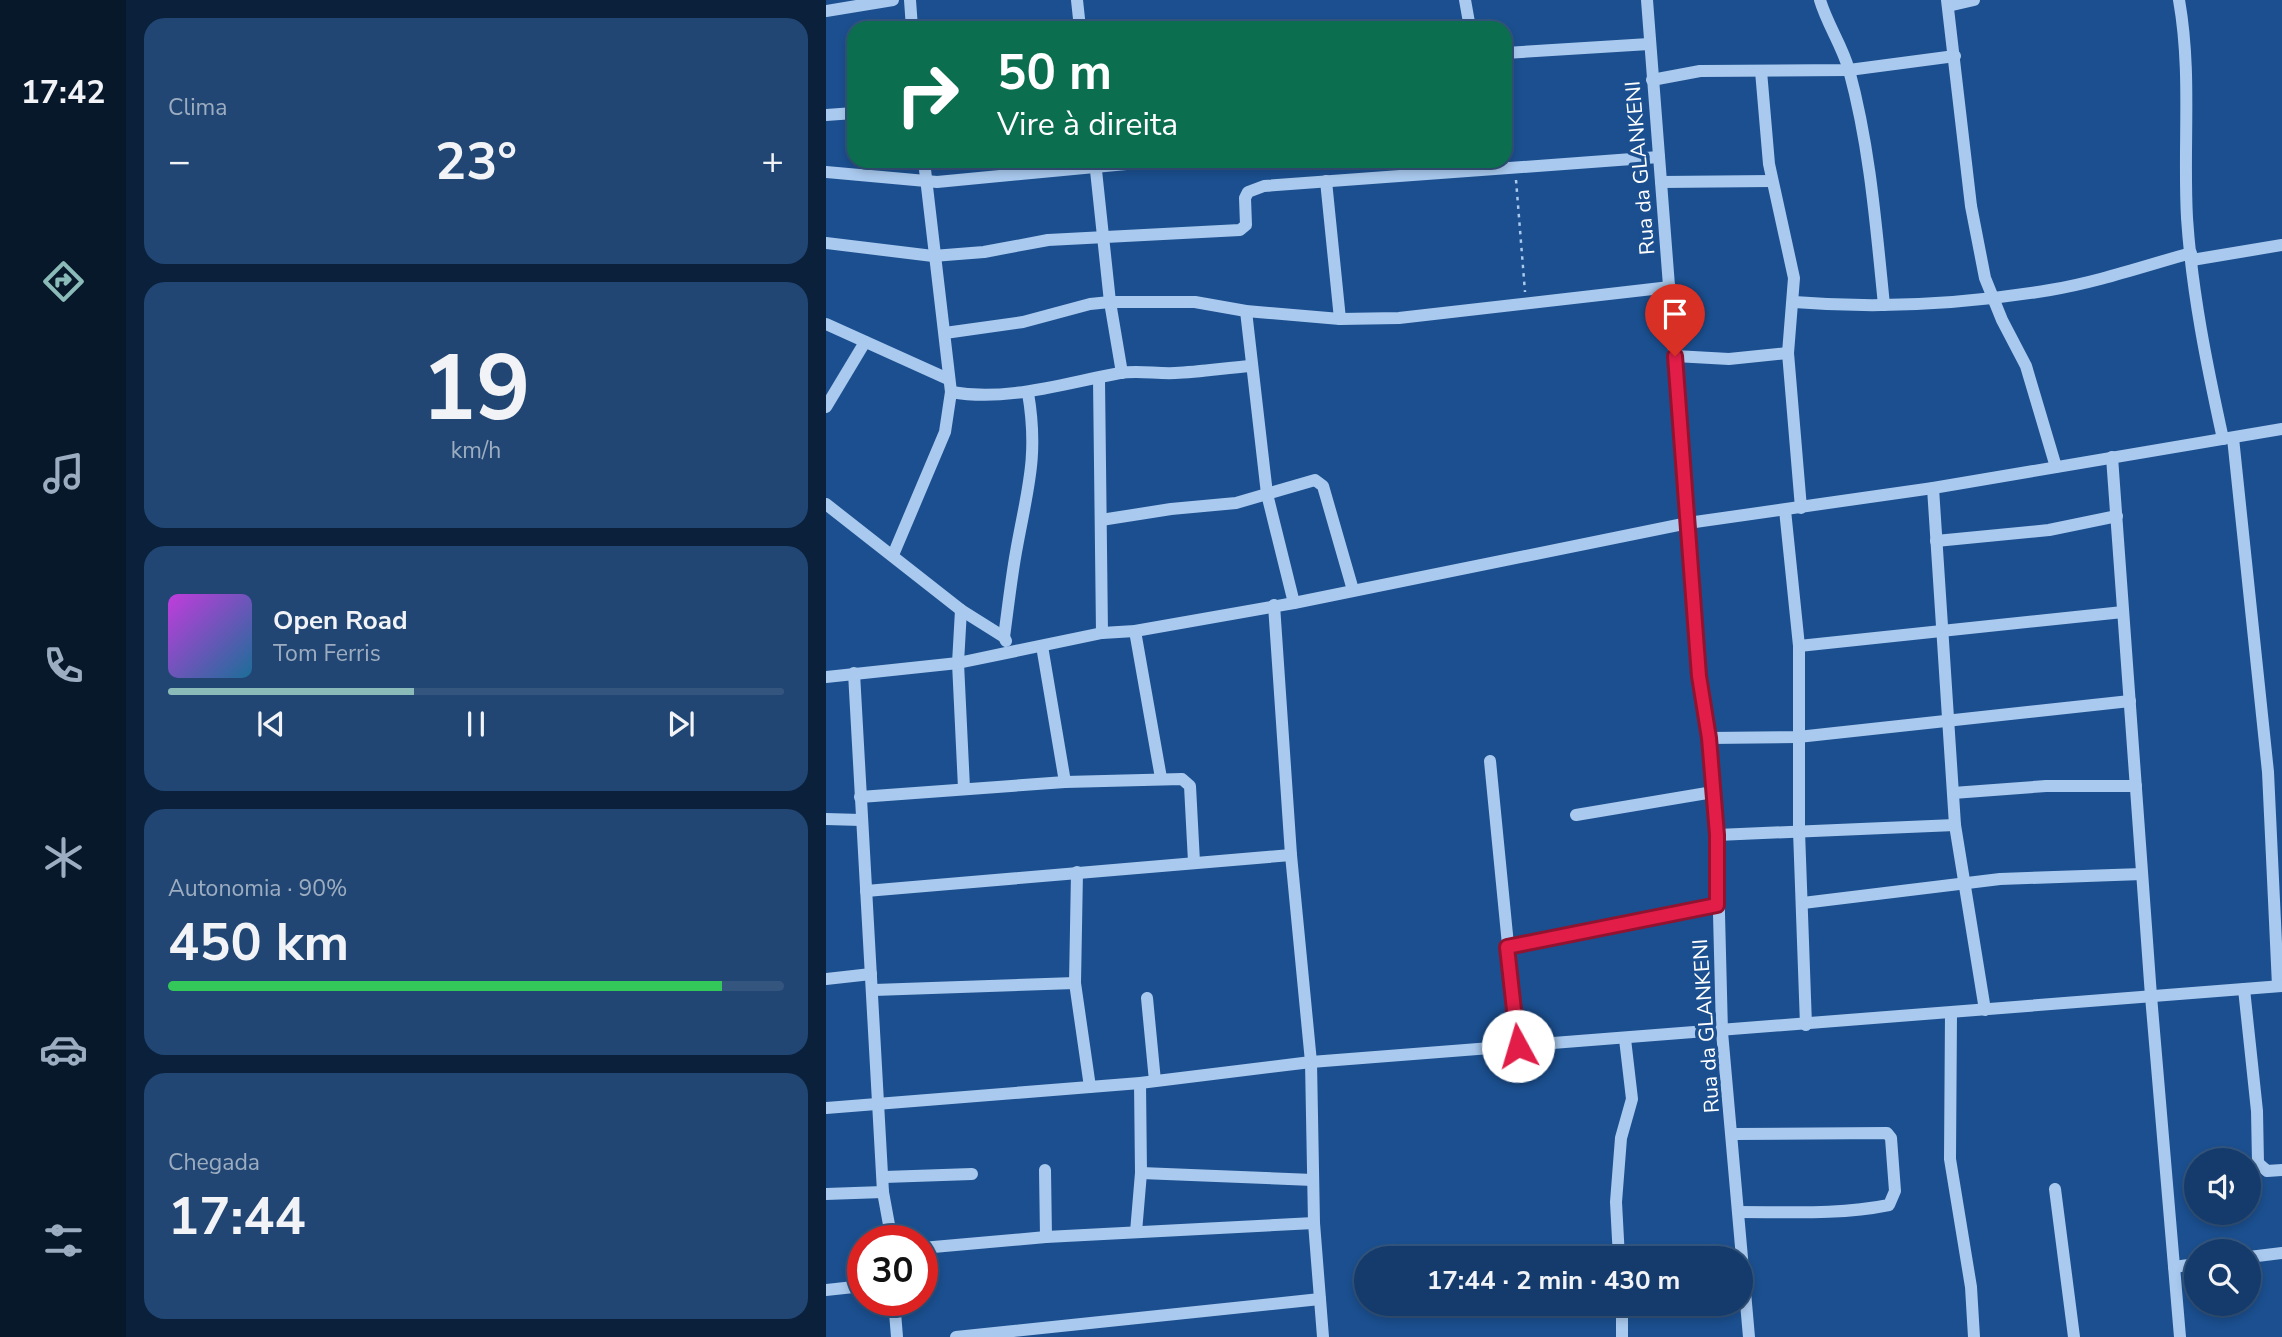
<!DOCTYPE html>
<html lang="pt">
<head>
<meta charset="utf-8">
<style>
  :root { --surface:#143b6b; --page:#214673; --text:#f1f3f6; --muted:#9dadc1; --line:#33557e; --accent:#8bbbb9 }
  body { margin:0; font-family:"Nunito Sans",sans-serif; background:var(--page); color:var(--text); height:100vh; display:flex; flex-direction:column; font-size:26px; white-space:nowrap }
  * { box-sizing:border-box; margin:0 }
  p { font-size:23px; color:var(--muted) }
  .icon { flex:none; width:38px; height:38px; fill:none; stroke:currentColor; stroke-width:2; stroke-linecap:round; stroke-linejoin:round }
  .map { position:relative; flex:1; overflow:hidden }
  .details { display:flex; flex-direction:column; gap:18px; padding:18px; background:#0b203b; width:700px }
  .details>* { flex:none }
  .hud { position:absolute; left:21px; top:21px; width:665px; height:147px; border-radius:21px; box-shadow:0 4px 10px #0003,0 0 0 2px var(--line); background:#0b6e4f; color:#fff; overflow:hidden }
  .tools { position:absolute; left:1358px; top:1148px; display:grid; gap:14px }
  .tools a { display:grid; place-items:center; width:77px; height:77px; border-radius:50%; background:var(--surface); box-shadow:0 4px 10px #0003,0 0 0 2px var(--line); font-size:35px }
  .speed { position:absolute; left:21px; top:1225px; display:flex; gap:14px; font-size:35px; font-weight:700; text-align:center }
  .speed>* { display:grid; place-content:center; width:91px; height:91px; border-radius:50%; background:var(--surface); box-shadow:0 4px 10px #0003,0 0 0 2px var(--line); line-height:1 }
  .speed .limit { border:10px solid #d22; background:#fff; color:#111 }
  .pin { position:absolute; display:grid; place-items:center; width:60px; height:60px; color:#fff; margin:-72px -30px; border-radius:50% 50% 50% 0; rotate:-45deg; box-shadow:0 0 7px #0007 }
  .pin .icon { rotate:45deg }
  .me { position:absolute; width:77px; margin:-38px; rotate:354deg; stroke-linejoin:round; filter:drop-shadow(0 0 5px #0008) }
  .turn { display:flex; align-items:center; gap:24px; height:147px; padding:0 35px; font-size:32px }
  .turn .icon { width:91px; height:91px; stroke-width:2.5 }
  .turn b { display:block; font-size:49px; line-height:60px }
  .big { font-size:52px; font-weight:700; line-height:1.1 }
  .details .card { flex:1; display:flex; flex-direction:column; justify-content:center; gap:10px; min-width:0; padding:0 24px; border-radius:21px; background:var(--page) }
  .details .dial { align-items:center; gap:0 }
  .dial b { font-size:91px; line-height:1 }
  .song { display:flex; align-items:center; gap:21px }
  .cover { width:84px; height:84px; border-radius:10px; background:linear-gradient(135deg,hsl(290 70% 55%),hsl(200 70% 35%)) }
  .played { height:7px; border-radius:4px; background:linear-gradient(90deg,var(--accent) 40%,var(--line) 40%) }
  .keys { display:flex; justify-content:space-around; direction:ltr }
  .heat { display:flex; justify-content:space-between; align-items:center; font-size:38px; direction:ltr }
  .charge { height:10px; border-radius:5px; background:linear-gradient(90deg,#34c759 90%,var(--line) 0) }
  .trip { position:absolute; left:528px; top:1246px; width:399px; height:70px; border-radius:35px; background:var(--surface); box-shadow:0 4px 10px #0003,0 0 0 2px var(--line); font-weight:700; line-height:70px; text-align:center }
  main { display:flex; flex:1; min-height:0 }
  .dock { display:flex; flex-direction:column; width:126px; justify-content:space-around; align-items:center; background:#08182b; color:var(--muted) }
  .dock .icon { width:49px; height:49px }
  .dock .active { color:var(--accent) }
  .dock b { font-size:32px; color:var(--text) }
  .map>svg:first-child { display:block }
</style>
</head>
<body>
<main>
<nav class="dock">
<b>17:42</b>
<svg class="icon active" aria-label="directions" viewBox="0 0 24 24"><path d="M12 3l9 9-9 9-9-9zM9 14v-3h6M13 9l2 2-2 2"/></svg>
<svg class="icon" aria-label="music" viewBox="0 0 24 24"><path d="M9 18V5l10-2v13"/><circle cx="6" cy="18" r="3"/><circle cx="16" cy="16" r="3"/></svg>
<svg class="icon" aria-label="phone" viewBox="0 0 24 24"><path d="M5 4h4l2 5-3 2q2 4 5 5l2-3 5 2v4C11 20 4 13 5 4z"/></svg>
<svg class="icon" aria-label="climate" viewBox="0 0 24 24"><path d="M12 3v18M4 7l16 10M4 17L20 7"/></svg>
<svg class="icon" aria-label="car" viewBox="0 0 24 24"><path d="M5 17H2v-5l4-1 3-4h7l3 4 3 1v5h-3M9 17h6M6 11h13"/><circle cx="7" cy="17" r="2"/><circle cx="17" cy="17" r="2"/></svg>
<svg class="icon" aria-label="filters" viewBox="0 0 24 24"><path d="M4 7h16M4 17h16"/><circle cx="9" cy="7" r="2"/><circle cx="15" cy="17" r="2"/></svg>
</nav>
<section class="details">
<div class="card"><p>Clima</p>
<div class="heat"><a>−</a><b class="big">23°</b><a>+</a></div>
</div>
<div class="card dial"><b>19</b><p>km/h</p></div>
<div class="card">
<div class="song"><i class="cover"></i><div><b>Open Road</b><p>Tom Ferris</p></div></div>
<div class="played"></div>
<div class="keys"><svg class="icon" aria-label="previous" viewBox="0 0 24 24"><path d="M18 5L8 12l10 7zM5 5v14"/></svg><svg class="icon" aria-label="pause" viewBox="0 0 24 24"><path d="M8 5v14M16 5v14"/></svg><svg class="icon" aria-label="next" viewBox="0 0 24 24"><path d="M6 5l10 7-10 7zM19 5v14"/></svg></div>
</div>
<div class="card"><p>Autonomia · 90%</p><b class="big">450 km</b><div class="charge"></div></div>
<div class="card"><p>Chegada</p><b class="big">17:44</b></div>
</section>
<div class="map">
<svg width="1456" height="1337" viewBox="0 0 1456 1337">
  <rect width="100%" height="100%" fill="#1b4f8f"/>
  <g fill="none" stroke-linecap="round" stroke-linejoin="round">
    <!-- path -->
    <polyline stroke="#a9c9ee" stroke-width="2.5" stroke-dasharray="3.5 5" stroke-linecap="butt" points="690,180 699,292"/>
    <!-- minor -->
    <g stroke="#a9c9ee" stroke-width="12">
      <polyline points="84,0 86,28"/>
      <polyline points="251,0 254,28"/>
      <polyline points="639,0 644,28"/>
      <polyline points="821,0 873,676 883,738 891,835 896,1032 923,1337"/>
      <path d="M994,0c7,24 22,45 29,70 21,77 27,156 35,235"/>
      <polyline points="1121,0 1145,206 1159,278 1176,320 1200,366 1230,467"/>
      <path d="M1353,0c13,73 4,145 8,218 5,75 20,148 36,221"/>
      <polyline points="1122,6 1148,0"/>
      <polyline points="0,11 67,0"/>
      <polyline points="679,53 823,44"/>
      <polyline points="935,71 943,164 968,278 962,353 975,508"/>
      <polyline points="826,80 874,71 1023,70 1129,56"/>
      <polyline points="0,115 28,113"/>
      <polyline points="269,161 284,302 296,373"/>
      <polyline points="0,172 111,182 332,161"/>
      <polyline points="500,181 514,319"/>
      <polyline points="835,182 946,181"/>
      <polyline points="0,243 107,256 158,252 222,240 414,230 420,225 419,198 422,192 438,186 833,157"/>
      <polyline points="1366,260 1456,245"/>
      <path d="M968,302c85,7 172,2 256,-12 48,-8 94,-24 141,-37"/>
      <polyline points="420,311 441,494 468,603"/>
      <polyline points="0,324 122,379"/>
      <polyline points="119,333 197,322 264,304 284,302 369,302 420,311 514,319 573,318 844,287"/>
      <polyline points="849,356 903,359 962,353"/>
      <polyline points="273,379 276,633"/>
      <path d="M125,392c57,10 113,-9 169,-19 18,-3 37,1 55,0 25,-1 50,-5 75,-7"/>
      <polyline points="0,407 39,342"/>
      <polyline points="1407,438 1442,772 1452,986"/>
      <polyline points="1286,457 1325,996 1354,1337"/>
      <polyline points="1107,488 1129,825 1159,1010"/>
      <polyline points="0,504 135,610 178,637 180,641"/>
      <polyline points="959,510 973,646 973,831 980,1025"/>
      <polyline points="275,520 345,509 410,503 489,480 497,486 527,590"/>
      <polyline points="1110,541 1223,530 1291,516"/>
      <polyline points="67,555 119,432 125,392 98,161"/>
      <polyline points="448,605 465,855 485,1062 488,1223 497,1337"/>
      <polyline points="135,610 132,663 138,788"/>
      <polyline points="309,631 335,778"/>
      <path d="M178,637c4,-29 7,-57 12,-85 11,-62 23,-95 12,-159"/>
      <polyline points="216,646 239,782"/>
      <polyline points="973,646 1297,612"/>
      <polyline points="28,673 57,1192 66,1241"/>
      <polyline points="0,677 132,663 276,633 309,631 468,603 862,523 1107,488 1456,429"/>
      <polyline points="883,738 972,737 1304,701"/>
      <polyline points="664,761 692,1047"/>
      <polyline points="1127,793 1220,786 1310,786"/>
      <polyline points="34,797 239,782 356,779 364,786 368,862"/>
      <polyline points="750,815 887,792"/>
      <polyline points="0,819 35,820"/>
      <polyline points="891,835 1129,825"/>
      <polyline points="251,872 249,983 264,1087"/>
      <polyline points="40,891 465,855"/>
      <polyline points="977,903 1174,879 1316,874"/>
      <polyline points="681,947 891,905"/>
      <polyline points="0,979 45,974"/>
      <polyline points="1418,989 1431,1111 1432,1163 1441,1171 1456,1170"/>
      <polyline points="48,990 249,983"/>
      <polyline points="321,998 329,1081"/>
      <polyline points="1125,1013 1124,1159 1145,1287 1148,1337"/>
      <polyline points="0,1108 314,1083 485,1062 1456,986"/>
      <path d="M908,1134l153,-1 4,5 4,53 -6,14c-49,10 -100,7 -151,7"/>
      <polyline points="219,1170 220,1237"/>
      <polyline points="315,1173 487,1180"/>
      <polyline points="58,1177 146,1174"/>
      <polyline points="1229,1189 1248,1337"/>
      <polyline points="0,1194 57,1192"/>
      <polyline points="310,1232 315,1173 314,1083"/>
      <polyline points="96,1248 220,1237 488,1223"/>
      <polyline points="1423,1257 1456,1253"/>
      <polyline points="793,1258 790,1202 795,1138 806,1099 799,1039"/>
      <polyline points="1348,1267 1370,1264"/>
      <polyline points="0,1290 37,1286"/>
      <polyline points="68,1300 71,1337"/>
      <polyline points="796,1304 796,1337"/>
      <polyline points="130,1337 494,1299"/>
    </g>
  </g>
  <g fill="none" stroke-linecap="round" stroke-linejoin="round">
    <!-- route casing -->
    <g stroke="#92132f" stroke-width="18">
      <polyline id="route" points="692,1046 681,947 891,905 891,835 883,738 873,676 849,356"/>
    </g>
    <!-- route -->
    <use href="#route" stroke="#e11d48" stroke-width="12"/>
  </g>
  <g text-anchor="middle" dominant-baseline="central" stroke-width="7" stroke-linejoin="round" paint-order="stroke">
    <!-- street labels -->
    <g font-size="21" fill="#fff" stroke="#1b4f8f">
      <text transform="translate(814 168) rotate(-95)">Rua da GLANKENI</text>
      <text transform="translate(880 1026) rotate(-94)">Rua da GLANKENI</text>
    </g>
  </g>
</svg>
<div class="tools">
<a><svg class="icon" aria-label="sound" viewBox="0 0 24 24"><path d="M4 9h4l5-4v14l-5-4H4zM17 9q2 3 0 6"/></svg></a>
<a><svg class="icon" aria-label="search" viewBox="0 0 24 24"><circle cx="10" cy="10" r="6"/><path d="M15 15l6 6"/></svg></a>
</div>
<div class="speed"><div class="limit">30</div></div>
<div class="pin" style="left:849px;top:356px;background:#d93025"><svg class="icon" aria-label="arrive" viewBox="0 0 24 24"><path d="M6 21V4h12l-3 4 3 4H6"/></svg></div>
<svg class="me" style="left:692px;top:1046px" viewBox="-20 -20 40 40"><circle r="19" fill="#fff"/><path d="M0-13L10 11 0 6-10 11z" fill="#e11d48"/></svg>
<div class="trip">17:44 · 2 min · 430 m</div>
<div class="hud">
<div class="turn"><svg class="icon" aria-label="right" viewBox="0 0 24 24"><path d="M7 20v-9h11M14 6l5 5-5 5"/></svg><div><b>50 m</b>Vire à direita</div></div>
</div>
</div>
</main>
</body>
</html>
